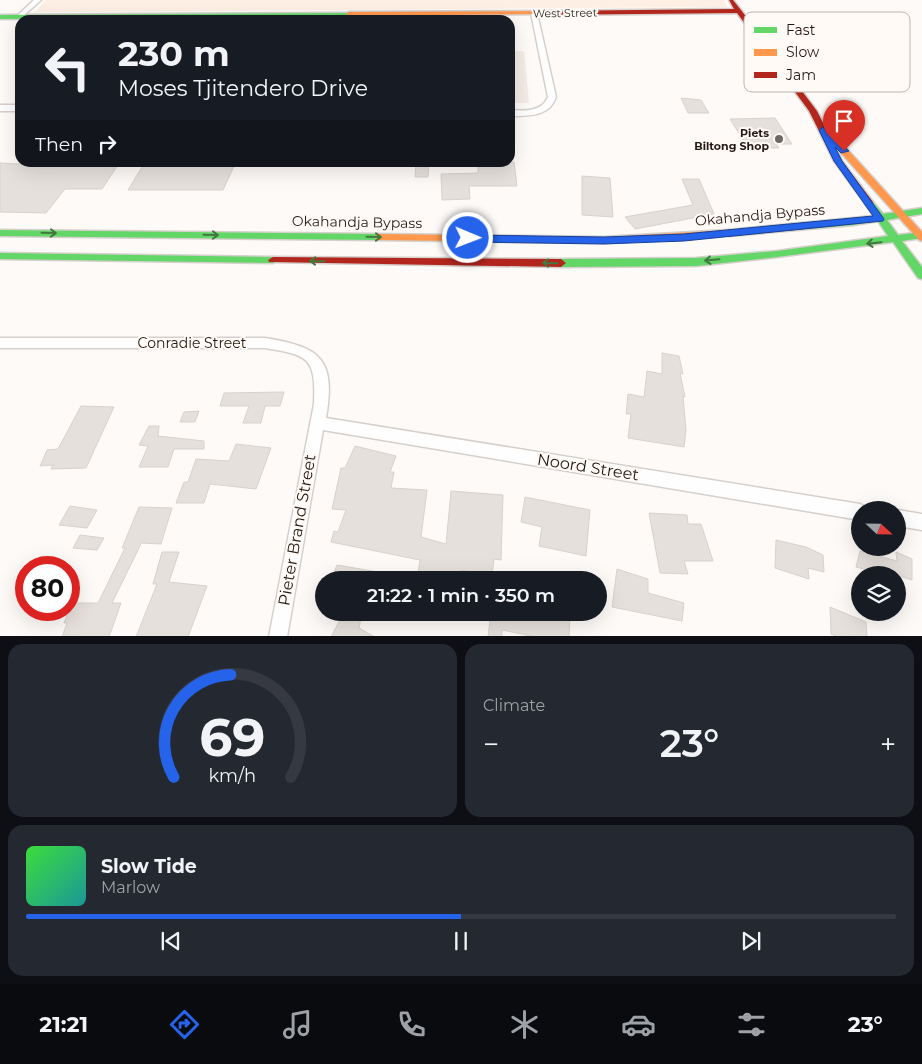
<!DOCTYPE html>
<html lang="en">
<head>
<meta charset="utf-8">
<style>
  :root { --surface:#171b24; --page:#242831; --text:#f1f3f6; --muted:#9ea1a6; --line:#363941; --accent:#2563eb }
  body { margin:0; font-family:Montserrat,sans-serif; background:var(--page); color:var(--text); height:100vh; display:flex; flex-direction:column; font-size:19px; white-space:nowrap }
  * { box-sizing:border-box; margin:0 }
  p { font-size:16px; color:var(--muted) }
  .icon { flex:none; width:28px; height:28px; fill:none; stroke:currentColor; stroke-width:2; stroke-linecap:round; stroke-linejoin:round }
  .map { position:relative; height:636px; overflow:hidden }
  .sheet { display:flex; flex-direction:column; gap:8px; padding:8px; background:#0d0f14; flex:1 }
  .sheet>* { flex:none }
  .hud { position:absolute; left:15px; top:15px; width:500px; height:152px; border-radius:15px; box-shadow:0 5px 20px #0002; background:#171b24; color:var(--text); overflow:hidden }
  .needle { width:32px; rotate:112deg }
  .controls { position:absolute; left:851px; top:501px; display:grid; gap:10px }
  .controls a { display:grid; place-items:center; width:55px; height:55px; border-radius:50%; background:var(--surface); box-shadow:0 5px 20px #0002; font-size:25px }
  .speed { position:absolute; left:15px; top:556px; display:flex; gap:10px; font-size:25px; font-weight:700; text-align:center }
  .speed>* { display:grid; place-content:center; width:65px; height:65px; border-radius:50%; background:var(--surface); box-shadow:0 5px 20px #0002; line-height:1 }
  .speed .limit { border:8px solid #d22; background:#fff; color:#111 }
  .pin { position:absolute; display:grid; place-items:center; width:42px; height:42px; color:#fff; margin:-51px -21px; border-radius:50% 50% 50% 0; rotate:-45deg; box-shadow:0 0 5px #0007 }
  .pin .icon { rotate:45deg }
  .me { position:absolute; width:55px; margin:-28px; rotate:91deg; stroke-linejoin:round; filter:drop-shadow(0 0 4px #0008) }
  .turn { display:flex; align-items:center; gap:18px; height:105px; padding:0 20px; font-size:22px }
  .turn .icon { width:65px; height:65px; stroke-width:2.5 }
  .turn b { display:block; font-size:35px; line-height:42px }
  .then { display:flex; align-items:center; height:48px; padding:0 20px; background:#0003; gap:10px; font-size:19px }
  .big { font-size:38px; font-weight:600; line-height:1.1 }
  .sheet .card { flex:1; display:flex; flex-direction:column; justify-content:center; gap:8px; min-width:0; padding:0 18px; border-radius:15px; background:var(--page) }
  .sheet .dial { align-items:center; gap:0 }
  .dial svg { height:130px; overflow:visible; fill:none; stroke:var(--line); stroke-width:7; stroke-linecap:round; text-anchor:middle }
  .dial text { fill:var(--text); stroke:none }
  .song { display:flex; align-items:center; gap:15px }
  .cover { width:60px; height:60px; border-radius:8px; background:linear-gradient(135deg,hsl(120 70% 55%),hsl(180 70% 35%)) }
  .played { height:5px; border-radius:2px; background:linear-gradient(90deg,var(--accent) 50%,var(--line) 50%) }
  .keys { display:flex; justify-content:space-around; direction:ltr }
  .heat { display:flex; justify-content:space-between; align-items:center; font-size:28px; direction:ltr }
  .sheet .tiles { flex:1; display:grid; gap:8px; grid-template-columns:1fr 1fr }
  .card:last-child { grid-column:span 2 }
  .trip { position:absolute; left:315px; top:571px; width:292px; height:50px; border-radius:25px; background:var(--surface); box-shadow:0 5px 20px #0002; font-weight:600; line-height:50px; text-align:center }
  .tab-bar { display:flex; height:80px; justify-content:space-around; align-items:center; background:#090b0e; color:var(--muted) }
  .tab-bar .icon { width:35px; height:35px }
  .tab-bar .current { color:var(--accent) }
  .tab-bar b { font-size:22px; color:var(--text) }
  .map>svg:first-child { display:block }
</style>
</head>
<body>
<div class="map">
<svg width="922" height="637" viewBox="0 0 922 637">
  <rect width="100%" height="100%" fill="#fdfaf8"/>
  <!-- built -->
  <polygon fill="#f3ebe5" points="510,51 524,51 529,103 510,103"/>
  <!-- green -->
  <polygon fill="#fdefe3" points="46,0 724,0 727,7 35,12"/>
  <!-- building -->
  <g fill="#e6e0dc" stroke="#d8d2ce">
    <polygon points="681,98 701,100 709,113 688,113"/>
    <polygon points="775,118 792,144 776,144 779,148 748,148 730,119"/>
    <polygon points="20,162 36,162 33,166 76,166 78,162 120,162 102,189 65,189 46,213 0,212 0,163 18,164"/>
    <polygon points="145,162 158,164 235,164 223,190 128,190"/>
    <polygon points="416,162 429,162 428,177 415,177"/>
    <polygon points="478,162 514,162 517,186 469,186 470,199 442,200 441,174 478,173"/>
    <polygon points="582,176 610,178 613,217 582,215"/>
    <polygon points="682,179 699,179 714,214 635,229 625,217 693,205"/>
    <polygon points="662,353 679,356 683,374 680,373 685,397 683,396 686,430 684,447 628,438 631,414 626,414 628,394 644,397 647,371 662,374"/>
    <polygon points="284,392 280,406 265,406 261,423 243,423 249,406 220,406 224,393"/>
    <polygon points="81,406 114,407 86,468 51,469 53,465 40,466 47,450 58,449"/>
    <polygon points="199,411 195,422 180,422 184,412"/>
    <polygon points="149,426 159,426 158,436 204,441 204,449 174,449 168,467 139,467 148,446 139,445"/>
    <polygon points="236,444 271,448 256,489 210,484 204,503 176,503 184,482 188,482 196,459 229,461"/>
    <polygon points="355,446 396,456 390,472 394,472 391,488 427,490 421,537 446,544 451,491 503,495 501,560 494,559 492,575 460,570 459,580 417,580 420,560 331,542 334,531 338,532 346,510 332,509 341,468 345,468"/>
    <polygon points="525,497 590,510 586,556 539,546 542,527 521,522"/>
    <polygon points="70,506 97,510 87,528 59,525"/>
    <polygon points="139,507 172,508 161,544 141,543 139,548 112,603 121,603 109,637 62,637 67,623 64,623 72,603 98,603 125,548 122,548"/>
    <polygon points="649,513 687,515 688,524 701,524 713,561 684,561 688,574 660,573"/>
    <polygon points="80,535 104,538 97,550 73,548"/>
    <polygon points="776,540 806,547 823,555 824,572 808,568 809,579 775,568"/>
    <polygon points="860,551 897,561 896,552 912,559 912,580 896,575 871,575 871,571 856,567"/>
    <polygon points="162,552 179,552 169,582 207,586 188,637 136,637 157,584 153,584"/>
    <polygon points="337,565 390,574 389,580 362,580 333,575"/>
    <polygon points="617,569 648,579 648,593 684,603 682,621 612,607"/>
    <polygon points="830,607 866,622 867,637 838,637 831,634"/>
    <polygon points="344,612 362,612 359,628 375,637 331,637"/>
    <polygon points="491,612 557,612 570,615 569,637 536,637 502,630 502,637 488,637"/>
  </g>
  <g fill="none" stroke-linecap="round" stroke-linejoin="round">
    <!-- street casing -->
    <g stroke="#d5d0cb" stroke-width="3">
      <g id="street">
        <polygon points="34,0 41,0 22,17 18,17 18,15"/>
        <path d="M534,11l3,2 19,84c-7,20 -28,19 -46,19v-6c14,1 32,2 38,-13l-17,-84z"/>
        <rect x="0" y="105" width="20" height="6"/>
        <path d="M0,338h265c56,9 71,21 61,80l534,86 6,3 1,3h-7v10l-537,-90 -36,207h-18l45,-233c2,-46 -5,-49 -49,-56h-265z"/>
        <polygon points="898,510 922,514 922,530 898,526"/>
      </g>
    </g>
    <!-- fast casing -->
    <g stroke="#d5d0cb" stroke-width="3">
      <g id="fast">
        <polygon points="351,13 352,14 349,16 0,19 0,15"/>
        <polygon points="870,201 873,202 883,214 922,208 922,214 887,220 898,235 922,232 922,238 902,241 922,267 922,279 918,278 893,242 777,257 696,266 561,267 556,263 561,259 696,258 777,251 888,236 878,221 854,225 729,236 724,233 729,230 874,216 865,204"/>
        <polygon points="0,230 378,234 383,237 378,240 0,236"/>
        <polygon points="0,253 273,257 278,260 273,263 0,259"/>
      </g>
    </g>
    <!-- slow casing -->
    <g stroke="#d5d0cb" stroke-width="3">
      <g id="slow">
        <polygon points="542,11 544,12 544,14 349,16 346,14 349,12"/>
        <polygon points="833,140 839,140 922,232 922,241 919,240 833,144"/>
        <polygon points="729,230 732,231 734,233 732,235 604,243 378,240 373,237 378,234 604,237"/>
      </g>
    </g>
    <!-- jam casing -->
    <g stroke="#d5d0cb" stroke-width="3">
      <g id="jam">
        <polygon points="729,0 733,0 741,10 817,111 842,161 873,202 873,206 867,206 834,161 809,111 737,13 542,15 539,13 542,11 734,9"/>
        <polygon points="273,257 561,259 566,263 561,267 269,262 268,260"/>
      </g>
    </g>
    <!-- street -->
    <use href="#street" fill="#fffefe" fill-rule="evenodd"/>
    <!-- fast -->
    <use href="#fast" fill="#63d668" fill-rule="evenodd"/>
    <!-- slow -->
    <use href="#slow" fill="#ff974d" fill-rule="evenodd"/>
    <!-- jam -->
    <use href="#jam" fill="#b3261e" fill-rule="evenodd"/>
  </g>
  <!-- one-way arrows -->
  <defs><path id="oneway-shaft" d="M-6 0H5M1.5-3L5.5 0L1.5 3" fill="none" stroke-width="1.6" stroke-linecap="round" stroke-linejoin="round" transform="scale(1.25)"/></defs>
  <g stroke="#42783e">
    <use href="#oneway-shaft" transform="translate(49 233) rotate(1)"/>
    <use href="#oneway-shaft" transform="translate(211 235) rotate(1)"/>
    <use href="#oneway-shaft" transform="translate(374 237) rotate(1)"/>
    <use href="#oneway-shaft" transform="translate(874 243) rotate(174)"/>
    <use href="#oneway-shaft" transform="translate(712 260) rotate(175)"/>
    <use href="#oneway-shaft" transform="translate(317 261) rotate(-179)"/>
    <use href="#oneway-shaft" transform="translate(550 263) rotate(-179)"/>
  </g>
  <!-- route -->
  <polygon fill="#2563eb" stroke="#184099" points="823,127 849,151 841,153 835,147 842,161 884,219 883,221 684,241 604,244 468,242 462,238 468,235 604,237 684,234 873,216 834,161 819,130"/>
  <!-- markers -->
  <circle fill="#6e6863" stroke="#fffaf6" stroke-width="2" cx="779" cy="139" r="5"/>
  <g text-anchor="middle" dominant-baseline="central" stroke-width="4" stroke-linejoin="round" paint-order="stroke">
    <!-- far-street labels -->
    <g font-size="11" fill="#211a13" stroke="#fffaf6">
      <text transform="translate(565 13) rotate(-1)">West Street</text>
    </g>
    <!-- far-poi labels -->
    <g font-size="11" font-weight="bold" fill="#211a13" stroke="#fffaf6" text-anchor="end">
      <text x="769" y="133">Piets<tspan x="769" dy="13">Biltong Shop</tspan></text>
    </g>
    <!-- street labels -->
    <g font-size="14" fill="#211a13" stroke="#fffaf6">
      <text transform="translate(760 215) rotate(-5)">Okahandja Bypass</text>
      <text transform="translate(357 222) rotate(1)">Okahandja Bypass</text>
      <text x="192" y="343">Conradie Street</text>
    </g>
    <!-- near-street labels -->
    <g font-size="16" fill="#211a13" stroke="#fffaf6">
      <text transform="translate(588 467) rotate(9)">Noord Street</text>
      <text transform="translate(297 530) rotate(-80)">Pieter Brand Street</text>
    </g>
  </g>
  <!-- legend -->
  <rect x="744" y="12" width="166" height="80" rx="8" fill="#fffaf6" stroke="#bcb7b2" stroke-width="1"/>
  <rect x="754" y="27" width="23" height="6" fill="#63d668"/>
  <rect x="754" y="49" width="23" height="7" fill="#ff974d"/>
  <rect x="754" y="72" width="23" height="6" fill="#b3261e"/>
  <g font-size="14" fill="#211a13">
    <text x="786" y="35">Fast</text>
    <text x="786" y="57">Slow</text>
    <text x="786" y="80">Jam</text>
  </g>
</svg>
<div class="controls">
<a><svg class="needle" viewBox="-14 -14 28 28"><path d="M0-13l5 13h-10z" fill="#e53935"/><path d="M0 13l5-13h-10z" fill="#9ea1a6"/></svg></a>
<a><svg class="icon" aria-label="layers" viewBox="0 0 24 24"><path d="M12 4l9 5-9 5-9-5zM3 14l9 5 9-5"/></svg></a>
</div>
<div class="speed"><div class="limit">80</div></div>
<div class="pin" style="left:844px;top:151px;background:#d93025"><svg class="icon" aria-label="arrive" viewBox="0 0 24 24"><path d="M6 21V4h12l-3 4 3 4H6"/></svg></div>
<svg class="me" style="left:468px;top:238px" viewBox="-20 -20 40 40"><circle r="17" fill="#2563eb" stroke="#fff" stroke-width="3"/><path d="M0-11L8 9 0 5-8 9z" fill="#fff"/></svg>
<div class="trip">21:22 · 1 min · 350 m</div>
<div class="hud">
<div class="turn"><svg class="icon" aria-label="left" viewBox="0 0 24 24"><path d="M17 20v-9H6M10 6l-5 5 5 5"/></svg><div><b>230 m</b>Moses Tjitendero Drive</div></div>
<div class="then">Then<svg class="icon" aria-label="right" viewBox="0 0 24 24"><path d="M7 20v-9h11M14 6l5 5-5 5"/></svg></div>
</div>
</div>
<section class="sheet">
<div class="tiles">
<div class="card dial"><svg viewBox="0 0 100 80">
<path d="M14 69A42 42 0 1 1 86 69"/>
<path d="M14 69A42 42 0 0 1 49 6" stroke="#2563eb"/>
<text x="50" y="56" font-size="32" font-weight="700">69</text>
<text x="50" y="72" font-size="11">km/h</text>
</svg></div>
<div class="card"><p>Climate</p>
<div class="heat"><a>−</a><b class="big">23°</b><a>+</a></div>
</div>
<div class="card">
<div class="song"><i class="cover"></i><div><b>Slow Tide</b><p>Marlow</p></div></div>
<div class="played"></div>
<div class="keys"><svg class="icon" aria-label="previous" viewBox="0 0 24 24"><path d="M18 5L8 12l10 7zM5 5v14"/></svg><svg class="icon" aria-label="pause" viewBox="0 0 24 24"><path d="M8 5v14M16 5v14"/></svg><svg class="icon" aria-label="next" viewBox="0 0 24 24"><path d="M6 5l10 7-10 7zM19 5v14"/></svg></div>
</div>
</div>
</section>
<nav class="tab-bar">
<b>21:21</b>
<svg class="icon current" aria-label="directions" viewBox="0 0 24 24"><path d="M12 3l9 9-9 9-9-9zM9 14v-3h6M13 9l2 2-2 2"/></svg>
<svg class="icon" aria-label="music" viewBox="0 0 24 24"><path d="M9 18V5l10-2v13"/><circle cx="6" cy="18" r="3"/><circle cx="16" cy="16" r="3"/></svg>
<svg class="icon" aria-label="phone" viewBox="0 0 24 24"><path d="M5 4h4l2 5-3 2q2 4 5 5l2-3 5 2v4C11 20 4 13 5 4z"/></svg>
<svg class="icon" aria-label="climate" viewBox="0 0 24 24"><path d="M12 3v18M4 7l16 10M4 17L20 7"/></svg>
<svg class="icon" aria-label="car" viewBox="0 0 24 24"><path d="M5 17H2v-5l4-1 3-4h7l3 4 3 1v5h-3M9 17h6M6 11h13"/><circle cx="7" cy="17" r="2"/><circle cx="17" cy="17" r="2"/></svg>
<svg class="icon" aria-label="filters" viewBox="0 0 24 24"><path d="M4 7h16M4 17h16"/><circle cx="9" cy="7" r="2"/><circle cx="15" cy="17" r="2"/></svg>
<b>23°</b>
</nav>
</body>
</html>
